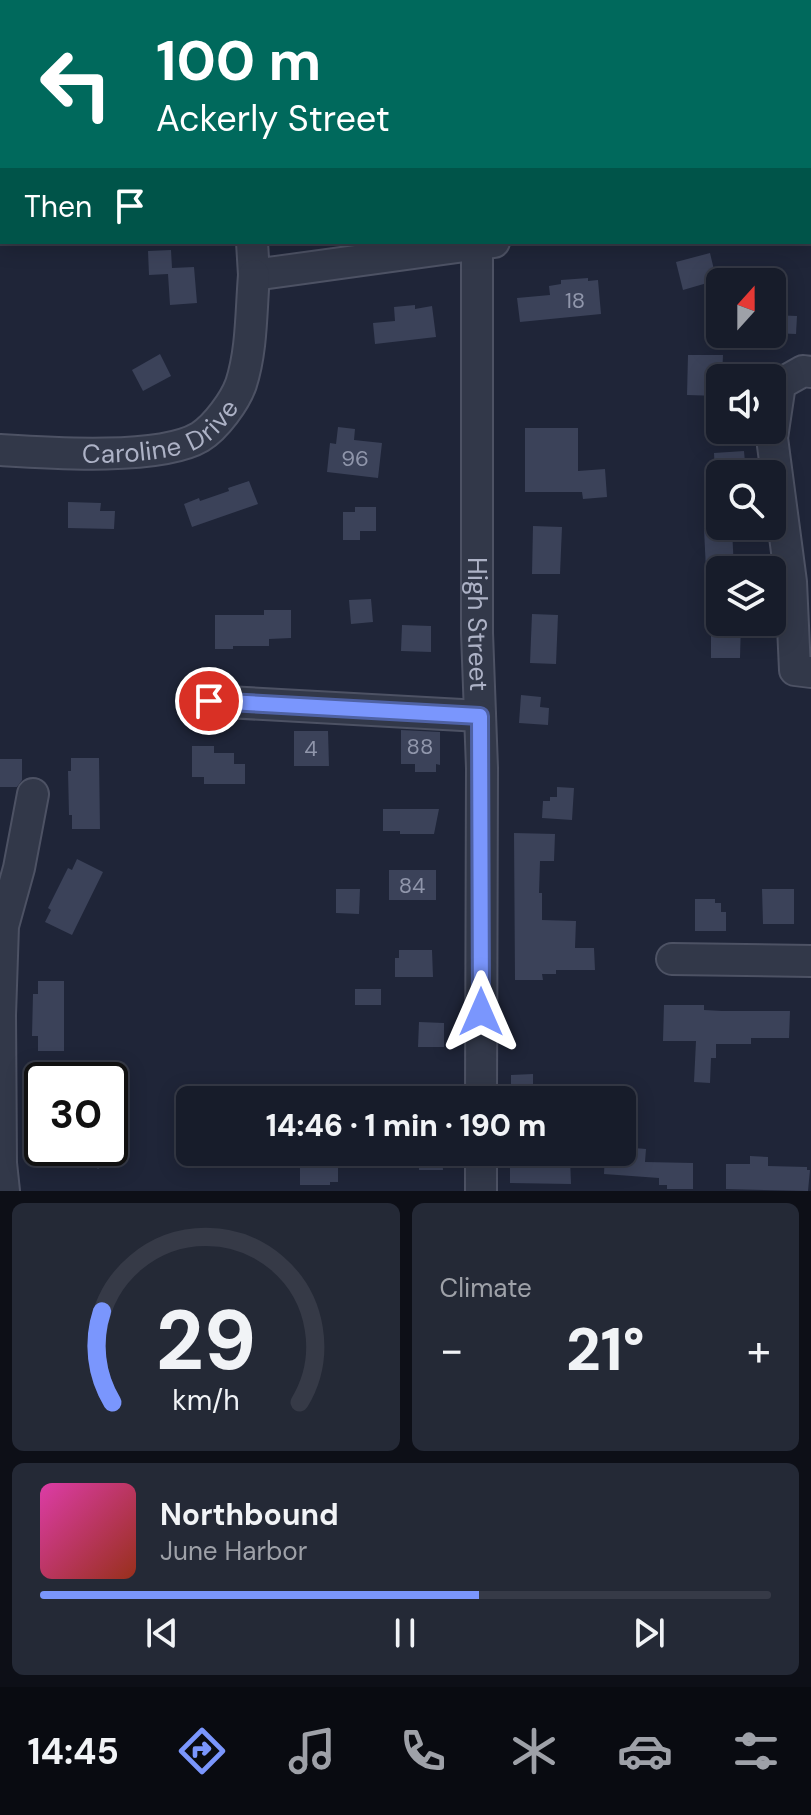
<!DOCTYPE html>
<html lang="en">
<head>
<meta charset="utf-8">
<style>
  :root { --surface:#171c2a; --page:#242936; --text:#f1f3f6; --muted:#9ea1a8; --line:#363a47; --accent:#7a96fd }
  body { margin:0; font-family:"DM Sans",sans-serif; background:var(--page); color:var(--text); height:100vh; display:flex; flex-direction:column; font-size:30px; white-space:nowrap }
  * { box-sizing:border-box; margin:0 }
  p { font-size:26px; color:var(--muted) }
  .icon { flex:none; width:44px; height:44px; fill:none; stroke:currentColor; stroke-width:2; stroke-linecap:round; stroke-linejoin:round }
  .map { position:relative; height:1191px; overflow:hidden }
  .sheet { display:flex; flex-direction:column; gap:12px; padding:12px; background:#0d0f17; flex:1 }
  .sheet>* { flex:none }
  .hud { position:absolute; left:0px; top:0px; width:812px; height:244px; box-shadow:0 4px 20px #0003,0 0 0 2px var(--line); background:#00695c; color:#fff; overflow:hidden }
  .needle { width:52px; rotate:21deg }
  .buttons { position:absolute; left:706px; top:268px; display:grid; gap:16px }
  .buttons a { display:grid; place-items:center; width:80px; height:80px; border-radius:12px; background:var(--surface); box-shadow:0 4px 20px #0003,0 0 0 2px var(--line); font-size:40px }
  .speed { position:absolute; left:24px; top:1062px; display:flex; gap:16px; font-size:40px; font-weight:700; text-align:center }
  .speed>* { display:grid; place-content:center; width:104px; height:104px; border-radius:50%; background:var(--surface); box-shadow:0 4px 20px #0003,0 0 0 2px var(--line); line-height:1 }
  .speed .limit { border:4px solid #111; border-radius:12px; background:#fff; color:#111 }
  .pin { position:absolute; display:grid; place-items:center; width:68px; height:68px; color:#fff; margin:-34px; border:4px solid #fff; border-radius:50%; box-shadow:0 2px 8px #0007 }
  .me { position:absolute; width:88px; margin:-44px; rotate:0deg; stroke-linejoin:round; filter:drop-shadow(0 0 6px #0008) }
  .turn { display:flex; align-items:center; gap:28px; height:168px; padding:0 24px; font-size:36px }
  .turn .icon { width:104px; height:104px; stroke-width:2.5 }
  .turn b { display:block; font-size:56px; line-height:68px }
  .then { display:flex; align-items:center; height:76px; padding:0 24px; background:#0003; gap:16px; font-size:30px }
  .big { font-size:60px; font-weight:800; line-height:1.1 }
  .sheet .card { flex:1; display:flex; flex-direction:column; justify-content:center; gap:12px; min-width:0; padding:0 28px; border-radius:12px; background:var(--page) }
  .sheet .dial { align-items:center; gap:0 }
  .dial svg { height:208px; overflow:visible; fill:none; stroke:var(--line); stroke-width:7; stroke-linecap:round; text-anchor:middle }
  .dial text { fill:var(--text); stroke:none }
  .song { display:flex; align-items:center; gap:24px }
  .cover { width:96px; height:96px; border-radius:12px; background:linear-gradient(135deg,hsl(320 70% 55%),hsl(10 70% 35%)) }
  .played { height:8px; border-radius:4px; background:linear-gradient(90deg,var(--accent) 60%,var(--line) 60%) }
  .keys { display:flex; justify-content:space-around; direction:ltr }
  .heat { display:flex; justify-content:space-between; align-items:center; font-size:44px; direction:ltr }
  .sheet .tiles { flex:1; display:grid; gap:12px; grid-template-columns:1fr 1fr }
  .card:last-child { grid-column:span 2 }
  .trip { position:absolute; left:176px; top:1086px; width:460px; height:80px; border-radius:12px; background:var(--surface); box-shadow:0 4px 20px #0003,0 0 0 2px var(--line); font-weight:800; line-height:80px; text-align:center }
  .tabs { display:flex; height:128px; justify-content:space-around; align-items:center; background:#090b11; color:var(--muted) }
  .tabs .icon { width:56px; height:56px }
  .tabs .current { color:var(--accent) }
  .tabs b { font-size:36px; color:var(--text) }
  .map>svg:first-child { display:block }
</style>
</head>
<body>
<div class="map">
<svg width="811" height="1191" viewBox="0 0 811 1191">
  <rect width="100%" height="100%" fill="#1f2538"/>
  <!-- building -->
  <g fill="#3b4259">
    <polygon points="171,250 172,268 194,267 197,303 170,305 168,274 149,275 148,251"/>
    <polygon points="710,253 716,278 713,279 714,281 683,290 676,262"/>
    <polygon points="588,278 588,281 598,280 601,314 520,322 517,298 550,295 549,286 561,284 561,280"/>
    <polygon points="415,305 415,309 432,306 436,337 375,344 373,323 395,321 394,307"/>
    <polygon points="772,315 797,316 796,334 772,333"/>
    <polygon points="160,354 171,376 143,391 132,370"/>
    <polygon points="688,355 723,355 722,378 720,378 718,385 718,396 687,395"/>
    <polygon points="338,427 355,429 354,440 382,443 378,478 327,472 330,443 336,444"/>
    <polygon points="525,428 578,428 578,471 605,469 607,497 583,499 582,492 525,492"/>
    <polygon points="744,451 746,474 715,474 714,453"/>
    <polygon points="249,481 258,504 192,527 184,504 199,498 200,501 229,491 228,488"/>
    <polygon points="68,502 101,503 100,511 115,511 114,529 68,528"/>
    <polygon points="355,507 376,507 376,531 360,531 360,540 343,540 343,512 355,512"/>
    <polygon points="533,526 562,527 560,574 532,574"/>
    <polygon points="732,528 734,570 706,570 704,529"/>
    <polygon points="371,599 373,622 351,624 349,600"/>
    <polygon points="264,610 291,610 291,638 269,639 269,646 233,646 233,649 215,649 215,615 264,615"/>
    <polygon points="532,614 558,615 556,664 530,663"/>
    <polygon points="711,622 741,622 740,658 711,658"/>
    <polygon points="402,625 431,626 431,652 401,651"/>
    <polygon points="521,695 541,697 540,707 549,708 548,725 519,723"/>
    <polygon points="401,730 440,732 440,765 436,764 436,772 415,772 415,764 401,764"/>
    <polygon points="294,731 328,731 329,766 294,766"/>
    <polygon points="192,746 214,746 214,753 234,753 234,764 245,764 245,784 204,784 204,777 192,777"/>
    <polygon points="71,758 99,758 100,829 72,829 72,815 69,815 68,771 71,771"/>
    <polygon points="0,759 22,759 22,780 17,787 0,787"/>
    <polygon points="557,787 574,788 572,820 542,818 543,801 550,801 550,797 557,797"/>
    <polygon points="383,809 439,809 434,834 400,834 400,831 383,831"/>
    <polygon points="514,833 555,834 554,861 540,861 539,893 542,893 542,920 576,921 575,948 594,948 595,970 556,970 556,974 542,974 543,980 515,980"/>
    <polygon points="77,859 103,872 72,935 45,922 51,910 48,908 68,868 72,870"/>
    <rect x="389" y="870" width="47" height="30"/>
    <polygon points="336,889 360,889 359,914 336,913"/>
    <polygon points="762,889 794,889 794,924 763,924"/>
    <polygon points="695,899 715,899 715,903 721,903 721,912 726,912 726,931 695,931"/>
    <polygon points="399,950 432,950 433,977 395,977 395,958 399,958"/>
    <polygon points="38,981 64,981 64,1051 38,1051 38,1036 32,1036 33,994 38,994"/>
    <rect x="355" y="989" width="26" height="16"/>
    <polygon points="664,1005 704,1005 704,1010 722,1011 790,1011 789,1038 751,1038 751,1044 716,1044 716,1058 711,1058 710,1083 694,1082 696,1041 663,1041"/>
    <polygon points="419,1022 444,1023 444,1047 418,1047"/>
    <polygon points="533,1074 533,1095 511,1096 511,1075"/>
    <polygon points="447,1084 447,1100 405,1100 405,1085"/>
    <polygon points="622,1147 646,1149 645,1162 693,1163 693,1189 667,1189 667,1185 659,1185 659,1178 604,1174 605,1152 622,1152"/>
    <polygon points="78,1148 120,1148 98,1169"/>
    <polygon points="419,1152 442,1152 443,1170 419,1170"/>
    <polygon points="750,1156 768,1157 768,1166 807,1167 807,1170 810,1170 808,1191 726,1189 726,1164 750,1164"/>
    <polygon points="300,1158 331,1159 331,1163 338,1164 338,1182 330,1182 330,1185 300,1185"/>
    <polygon points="570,1158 571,1184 510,1183 510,1159"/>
  </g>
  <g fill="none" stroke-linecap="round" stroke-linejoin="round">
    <!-- minor casing -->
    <g stroke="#4d5264" stroke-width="34">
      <g id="minor">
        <polyline points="248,2 248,0"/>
        <polyline points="559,2 566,0"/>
        <polyline points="810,173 811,173"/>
        <polyline points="252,242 254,275 494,242"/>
        <path id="s1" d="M477,242v391l5,135 -1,332"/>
        <polyline points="811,372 803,371 780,384 772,438 791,582 795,670 811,672"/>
        <path id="s2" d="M0,450c47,3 160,11 200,-13 16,-10 35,-36 41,-53 11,-34 10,-73 13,-109"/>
        <polyline points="209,701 480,716"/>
        <polyline points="672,959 811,961"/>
        <polyline points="4,1191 1,1163 0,1015 3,926 19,868 33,794"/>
        <polyline points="481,1191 481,1152"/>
      </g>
    </g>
    <!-- minor -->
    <use href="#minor" stroke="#323849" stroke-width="30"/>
  </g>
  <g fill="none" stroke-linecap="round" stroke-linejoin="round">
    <!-- route casing -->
    <g stroke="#4f62a4" stroke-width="20">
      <polyline id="route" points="209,701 480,716 481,1012"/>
    </g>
    <!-- route -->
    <use href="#route" stroke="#7a96fd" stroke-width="14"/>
  </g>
  <g text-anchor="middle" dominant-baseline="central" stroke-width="8" stroke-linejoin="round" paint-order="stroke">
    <!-- number labels -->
    <g font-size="22" fill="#9096ab">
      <text x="575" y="300">18</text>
      <text x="355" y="458">96</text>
      <text x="420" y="746">88</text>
      <text x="311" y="748">4</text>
      <text x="412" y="885">84</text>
    </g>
    <!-- street labels -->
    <g font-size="26" fill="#adb2c6" stroke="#181d2d">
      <text stroke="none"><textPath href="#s2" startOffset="166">Caroline Drive</textPath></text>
      <text stroke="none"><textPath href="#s1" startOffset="382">High Street</textPath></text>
    </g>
  </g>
</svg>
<div class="buttons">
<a><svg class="needle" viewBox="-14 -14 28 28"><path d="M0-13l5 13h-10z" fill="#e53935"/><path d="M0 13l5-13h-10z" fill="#9ea1a8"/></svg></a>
<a><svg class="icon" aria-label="sound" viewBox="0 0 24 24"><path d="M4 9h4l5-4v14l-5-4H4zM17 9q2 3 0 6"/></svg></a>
<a><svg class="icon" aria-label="search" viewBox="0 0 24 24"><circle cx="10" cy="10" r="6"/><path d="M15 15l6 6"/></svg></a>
<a><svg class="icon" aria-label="layers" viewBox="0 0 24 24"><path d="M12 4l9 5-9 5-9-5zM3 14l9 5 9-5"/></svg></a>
</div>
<div class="speed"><div class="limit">30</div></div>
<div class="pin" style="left:209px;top:701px;background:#d93025"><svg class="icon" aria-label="arrive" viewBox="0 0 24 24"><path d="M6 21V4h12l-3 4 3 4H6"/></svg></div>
<svg class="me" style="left:481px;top:1012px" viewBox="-20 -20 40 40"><path d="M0-17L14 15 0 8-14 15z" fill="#7a96fd" stroke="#fff" stroke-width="4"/></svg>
<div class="trip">14:46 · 1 min · 190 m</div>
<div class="hud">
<div class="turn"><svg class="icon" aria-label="left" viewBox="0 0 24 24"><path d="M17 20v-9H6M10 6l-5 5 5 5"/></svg><div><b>100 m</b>Ackerly Street</div></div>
<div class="then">Then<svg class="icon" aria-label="arrive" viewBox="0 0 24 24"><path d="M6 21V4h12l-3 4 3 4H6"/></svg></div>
</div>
</div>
<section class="sheet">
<div class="tiles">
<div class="card dial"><svg viewBox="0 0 100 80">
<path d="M14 69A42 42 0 1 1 86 69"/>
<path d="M14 69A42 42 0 0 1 10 34" stroke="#7a96fd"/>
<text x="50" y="56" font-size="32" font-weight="700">29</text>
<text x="50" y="72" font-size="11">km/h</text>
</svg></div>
<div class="card"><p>Climate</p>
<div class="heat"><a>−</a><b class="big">21°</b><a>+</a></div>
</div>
<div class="card">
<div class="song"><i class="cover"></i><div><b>Northbound</b><p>June Harbor</p></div></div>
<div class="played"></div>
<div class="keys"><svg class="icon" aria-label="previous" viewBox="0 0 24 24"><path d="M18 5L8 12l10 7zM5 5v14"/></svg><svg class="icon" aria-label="pause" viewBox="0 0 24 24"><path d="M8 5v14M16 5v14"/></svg><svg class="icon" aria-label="next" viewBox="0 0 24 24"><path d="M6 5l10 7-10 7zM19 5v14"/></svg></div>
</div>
</div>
</section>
<nav class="tabs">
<b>14:45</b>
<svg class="icon current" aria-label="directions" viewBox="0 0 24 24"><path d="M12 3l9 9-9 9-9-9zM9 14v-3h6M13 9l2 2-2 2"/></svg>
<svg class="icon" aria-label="music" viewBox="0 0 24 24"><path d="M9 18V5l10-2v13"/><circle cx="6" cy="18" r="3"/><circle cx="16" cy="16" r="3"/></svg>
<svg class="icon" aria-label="phone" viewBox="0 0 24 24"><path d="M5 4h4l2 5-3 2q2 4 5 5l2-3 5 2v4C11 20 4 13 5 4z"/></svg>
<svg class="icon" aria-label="climate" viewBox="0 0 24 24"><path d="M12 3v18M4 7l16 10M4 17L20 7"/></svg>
<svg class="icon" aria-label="car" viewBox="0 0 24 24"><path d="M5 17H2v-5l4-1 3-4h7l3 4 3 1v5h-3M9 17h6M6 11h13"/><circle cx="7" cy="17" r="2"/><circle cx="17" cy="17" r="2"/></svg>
<svg class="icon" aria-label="filters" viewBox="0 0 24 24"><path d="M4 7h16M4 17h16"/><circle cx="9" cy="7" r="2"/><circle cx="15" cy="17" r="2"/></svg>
</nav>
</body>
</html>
